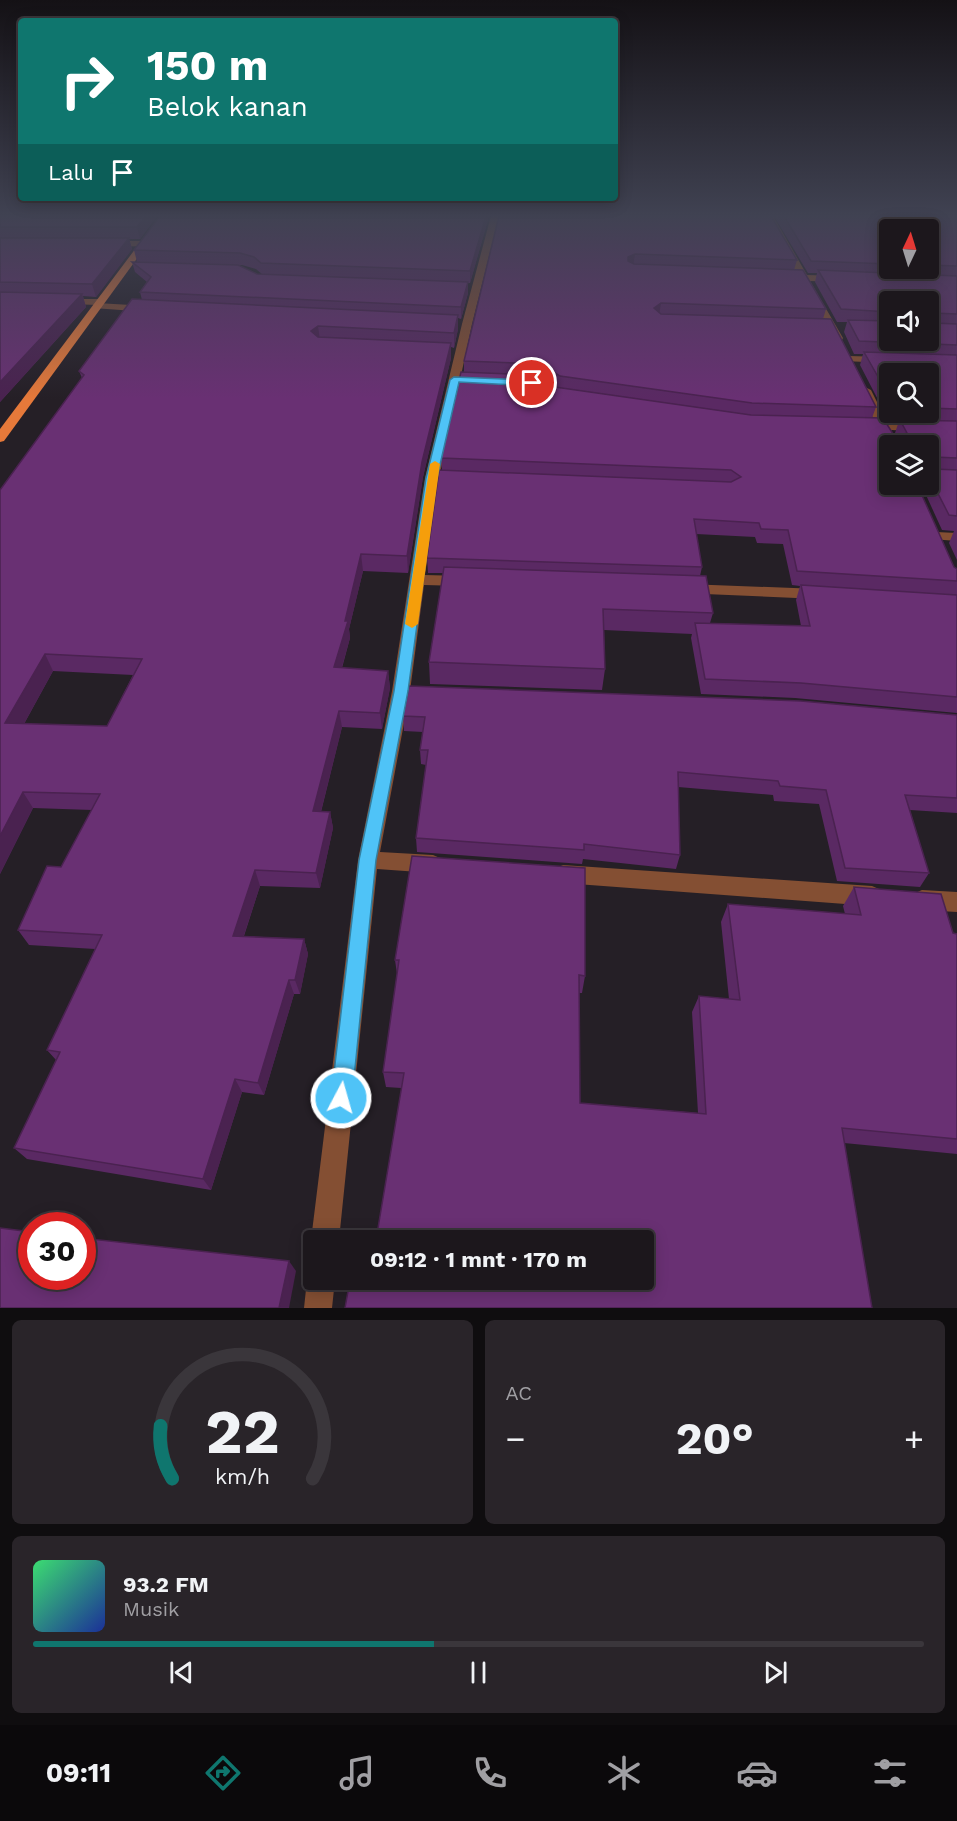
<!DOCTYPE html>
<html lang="id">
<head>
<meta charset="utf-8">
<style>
  :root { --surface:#1c171c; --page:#292429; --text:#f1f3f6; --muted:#a09fa3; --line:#3a363b; --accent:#0f766e }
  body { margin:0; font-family:"Work Sans",sans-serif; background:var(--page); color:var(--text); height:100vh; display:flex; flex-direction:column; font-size:22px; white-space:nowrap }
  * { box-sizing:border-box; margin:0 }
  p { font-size:20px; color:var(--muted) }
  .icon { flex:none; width:33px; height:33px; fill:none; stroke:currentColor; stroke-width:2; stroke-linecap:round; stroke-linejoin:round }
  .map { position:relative; height:1308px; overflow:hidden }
  .drawer { display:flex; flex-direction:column; gap:12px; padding:12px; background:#0f0d0f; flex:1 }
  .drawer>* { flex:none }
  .guide { position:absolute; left:18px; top:18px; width:600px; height:183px; border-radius:6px; box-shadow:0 3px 15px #0003,0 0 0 2px var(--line); background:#0f766e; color:#fff; overflow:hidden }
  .needle { width:39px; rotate:4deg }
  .controls { position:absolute; left:879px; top:219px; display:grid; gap:12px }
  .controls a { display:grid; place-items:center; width:60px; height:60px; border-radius:6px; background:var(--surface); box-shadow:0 3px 15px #0003,0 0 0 2px var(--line); font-size:30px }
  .speed { position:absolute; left:18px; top:1212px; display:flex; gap:12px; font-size:30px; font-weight:700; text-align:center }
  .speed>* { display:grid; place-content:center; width:78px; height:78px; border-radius:50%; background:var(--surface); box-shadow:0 3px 15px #0003,0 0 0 2px var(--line); line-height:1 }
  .speed .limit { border:9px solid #d22; background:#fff; color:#111 }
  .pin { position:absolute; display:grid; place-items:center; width:51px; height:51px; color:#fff; margin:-26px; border:3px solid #fff; border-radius:50%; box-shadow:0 2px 6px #0007 }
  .me { position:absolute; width:66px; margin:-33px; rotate:6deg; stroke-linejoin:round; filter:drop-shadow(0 0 4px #0008) }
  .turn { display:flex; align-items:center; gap:21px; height:126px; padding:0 30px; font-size:27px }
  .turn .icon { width:78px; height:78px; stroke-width:2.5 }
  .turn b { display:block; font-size:42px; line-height:51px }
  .then { display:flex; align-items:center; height:57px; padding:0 30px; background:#0003; gap:12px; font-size:22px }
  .big { font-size:45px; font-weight:700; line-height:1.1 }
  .drawer .tile { flex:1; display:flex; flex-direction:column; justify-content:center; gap:9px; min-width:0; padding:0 21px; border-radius:9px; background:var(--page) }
  .drawer .dial { align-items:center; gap:0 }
  .dial svg { height:156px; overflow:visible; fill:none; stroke:var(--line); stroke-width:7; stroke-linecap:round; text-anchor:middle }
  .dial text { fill:var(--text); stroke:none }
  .song { display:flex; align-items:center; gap:18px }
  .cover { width:72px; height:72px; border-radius:9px; background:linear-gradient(135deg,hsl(140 70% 55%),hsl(230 70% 35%)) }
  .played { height:6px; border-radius:3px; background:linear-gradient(90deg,var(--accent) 45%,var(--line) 45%) }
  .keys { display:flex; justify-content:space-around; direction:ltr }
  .heat { display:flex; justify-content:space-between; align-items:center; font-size:33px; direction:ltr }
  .drawer .tiles { flex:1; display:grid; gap:12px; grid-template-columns:1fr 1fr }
  .tile:last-child { grid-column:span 2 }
  .trip { position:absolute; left:303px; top:1230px; width:351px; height:60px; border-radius:6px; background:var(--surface); box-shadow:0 3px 15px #0003,0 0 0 2px var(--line); font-weight:700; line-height:60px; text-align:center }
  .menu { display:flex; height:96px; justify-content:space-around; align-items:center; background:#0b090b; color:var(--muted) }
  .menu .icon { width:42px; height:42px }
  .menu .selected { color:var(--accent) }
  .menu b { font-size:27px; color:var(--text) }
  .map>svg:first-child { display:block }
</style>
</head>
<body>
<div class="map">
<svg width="957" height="1308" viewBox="0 0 957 1308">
  <rect width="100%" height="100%" fill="#251f26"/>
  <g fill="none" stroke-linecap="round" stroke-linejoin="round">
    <!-- service -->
    <polygon fill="#844f33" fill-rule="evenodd" points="61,299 100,299 105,302 100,305 64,304 61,303"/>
    <!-- minor -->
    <g fill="#844f33" fill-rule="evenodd">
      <polygon points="491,216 499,216 472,324 439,478 425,575 462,576 470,581 462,586 424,585 410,691 380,852 433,855 440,858 443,864 440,870 433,873 377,869 339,1240 314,1240 314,1246 311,1240 358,860 392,691 425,478 462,324"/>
      <polygon points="765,216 773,216 807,275 839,276 844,279 839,282 810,281 843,338 842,340 833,338 801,280 786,280 781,277 786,274 797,275"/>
      <polygon points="142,241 145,242 145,246 109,247 105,244 109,241"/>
      <polygon points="97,303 148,306 153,309 148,312 93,308 93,304"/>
      <polygon points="849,356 884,357 889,360 884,363 845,361 845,357"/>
      <polygon points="865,387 871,390 887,422 957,425 957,433 891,430 899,446 890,446 889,449 878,429 865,429 859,425 865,421 875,422 859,390"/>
      <polygon points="936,532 957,533 957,541 931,539 929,536 931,533"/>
      <polygon points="686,584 819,589 827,594 819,599 681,593 678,589"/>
      <polygon points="563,865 872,886 879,889 883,896 879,903 872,906 563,883 556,880 553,874 556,868"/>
      <polygon points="922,890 957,892 957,912 922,910 915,907 911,900 915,893"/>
      <polygon points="314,1269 314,1280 335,1280 332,1308 304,1308 307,1280"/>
    </g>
    <!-- primary -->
    <polygon fill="#e6793a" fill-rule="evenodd" points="160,216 168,216 4,441 0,442 0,429"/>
  </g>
  <!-- wall -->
  <g fill="#5a2963" fill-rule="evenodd">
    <polygon points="0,216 157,216 140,239 129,239 132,249 96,297 83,296 86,307 0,402"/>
    <path d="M489,216l-19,67h-2v10l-7,26 -3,-1v11l-4,19 -3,-1v11l-28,119 -15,96 -45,-2 -14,58 1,9 -8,30 46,3 2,17 -8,41 -40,-2 -21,85h9l3,16 -13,60 -60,-2 -16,50 60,3 4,15 -8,40h-6l-30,101 -22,-3 -31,98 -184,-31 -13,-11 42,-88 -9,-10 48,-101 -66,-4 -11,-15 43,-63 31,-57 -59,-2 -33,66v-384l82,-112 -3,-7 63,-71 -2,-8 7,-10 -12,-10 -3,-10h5l-3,-12zM238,265h4l14,4 7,6 -6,-1zM53,671l80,4 -26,51 -83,-2z"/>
    <path d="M499,216l298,44 -3,10 32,39 -3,10 53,88 -4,11 23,19h1l-1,-4 4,-12h-10l-29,-56 3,-11h-9l-10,-22 3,-10h-10l-22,-40 2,-9h-9l-34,-57h183v344l-8,-17 5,-12 -12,-1 -21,-46h7v-38h-38l64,121 3,2v144l-162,-15 -94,-4 -10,-56 1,-4 -88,-4 1,39 -3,21 -172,-6 -1,-22 14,-89h-15l-1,-15 15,-88 -1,-12 23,-86v-11zM890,230h38v38h-38zM890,302l38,38h-38zM890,374h38v38h-38zM696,534l59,3 2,6 26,1 9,41 8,1 -4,14 5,26 -91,-3 3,-10 -13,-37 2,-9z"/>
    <polygon points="957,715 957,813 910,810 929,873 920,887 837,881 819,804 774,801 773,795 678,787 680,855 676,869 583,859 582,864 417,852 416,838 426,765 421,764 420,750 423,732 404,731 403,716"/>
    <polygon points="854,887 953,933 957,934 957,1154 844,1143 644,1280 401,1088 386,1087 383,1072 397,974 395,960 585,976 582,993 579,993 580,1103 698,1113 692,1012 699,996 729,999 721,922 728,904 845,914 843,906"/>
  </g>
  <!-- shaded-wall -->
  <g fill="#4a2250">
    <polygon points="146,216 157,216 140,239 137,227"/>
    <polygon points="486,216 489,216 470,283 470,271"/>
    <polygon points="129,238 132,249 96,297 92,284"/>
    <polygon points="635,254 633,266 627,269 628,257"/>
    <polygon points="468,282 468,293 461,319 461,307"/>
    <polygon points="82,294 86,307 0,402 0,382"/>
    <polygon points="661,303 659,316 654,308"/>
    <polygon points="458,315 458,329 454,348 454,333"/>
    <polygon points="318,326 320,341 311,331"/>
    <polygon points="451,343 451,358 423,477 408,573 407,556 422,462"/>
    <polygon points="361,554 363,571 349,629 350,638 337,684 334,667"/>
    <polygon points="45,654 53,671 15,740 5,723"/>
    <polygon points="388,671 390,688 382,729 380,713"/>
    <polygon points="339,711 342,727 317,827 313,811"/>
    <polygon points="23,792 33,808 0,874 0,836"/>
    <polygon points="330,812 333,828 320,888 316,873"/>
    <polygon points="255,870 260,886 239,950 233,936"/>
    <polygon points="304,939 308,954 300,994 295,980"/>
    <polygon points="289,980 294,994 264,1095 258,1083"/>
    <polygon points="235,1079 242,1092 211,1190 203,1179"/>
    <polygon points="289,1261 296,1271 289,1308 279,1308"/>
  </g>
  <!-- building -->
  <g fill="#693073" stroke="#4a2250" stroke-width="1.5" fill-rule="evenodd">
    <polygon points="0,216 146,216 137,227 0,227"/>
    <polygon points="160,216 486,216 470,271 261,263 254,257 240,253 134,250"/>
    <polygon points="499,216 771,216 797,260 635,254 628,257 628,261 634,264 803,270 826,309 661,303 654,308 661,314 831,319 876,407 752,403 560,376 542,364 464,361"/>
    <polygon points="784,216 957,216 957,266 928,265 928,230 890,230 890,264 811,261"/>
    <polygon points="0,238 129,238 92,284 0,282"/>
    <polygon points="132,262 238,265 257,274 468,282 461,307 140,292 151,277"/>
    <polygon points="818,270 957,276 957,314 933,313 931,321 933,323 957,324 957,345 859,341 848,320 890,321 890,340 928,340 928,302 890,302 890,312 841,309"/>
    <polygon points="0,292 82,294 0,382"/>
    <path d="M132,299l326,16 -4,18 -136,-7 -7,5 7,6 133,6 -29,119 -15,94 -46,-2 -16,67h3l-14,46 54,4 -8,42 -41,-2 -26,100 17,1 -14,61 -61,-3 -22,66 71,3 -9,41h-6l-31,103 -23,-4 -32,100 -189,-31 46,-96 -13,-2 55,-115 -84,-5 29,-64 14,1 39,-73 -77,-2 -23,44v-346l84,-115 -5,-4zM45,654l97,5 -35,67 -102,-3z"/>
    <polygon points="864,352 957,355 957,409 928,408 928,374 890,374 890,398"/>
    <polygon points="461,372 538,375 555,387 751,415 883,418 895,437 907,433 900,420 957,421 957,458 934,457 932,467 934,469 957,470 957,516 949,515 928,474 928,446 890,446 890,484 917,484 954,567 957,569 957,581 797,571 788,530 761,529 759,523 694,519 702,567 427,558 439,470 731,482 741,477 731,470 441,458"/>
    <polygon points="444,567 706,576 713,613 603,609 605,669 429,662"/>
    <polygon points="801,585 957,595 957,697 801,683 705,679 695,623 810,626"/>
    <polygon points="409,686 801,701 957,715 957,798 905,795 929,873 845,868 826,790 780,786 778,781 678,772 680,855 584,844 584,850 416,838 428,750 420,750 425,717 403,716"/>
    <polygon points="412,856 585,868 585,976 579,975 580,1103 706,1114 699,996 740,1000 728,904 861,915 854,887 941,894 953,933 957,934 957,1139 842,1128 872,1308 345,1308 350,1280 644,1280 644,1240 376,1240 404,1073 383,1072 399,960 395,960"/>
    <polygon points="0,1228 32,1232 32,1276 82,1276 82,1238 289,1261 279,1308 0,1308"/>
  </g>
  <!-- sky -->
  <linearGradient id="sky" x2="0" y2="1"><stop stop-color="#141115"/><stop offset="0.54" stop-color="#404252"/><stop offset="1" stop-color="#404252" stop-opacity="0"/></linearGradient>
  <rect width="957" height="399" fill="url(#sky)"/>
  <!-- route -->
  <polygon fill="#4fc3f7" stroke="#337fa1" stroke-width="1.5" points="454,377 532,380 537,383 532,386 459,382 437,478 408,691 376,860 352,1098 349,1105 341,1108 334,1105 331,1098 359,860 394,691 426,478 450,380"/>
  <!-- slow -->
  <polygon fill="#f59e0b" points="435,461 440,464 418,624 412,628 405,624 430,464"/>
</svg>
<div class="controls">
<a><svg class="needle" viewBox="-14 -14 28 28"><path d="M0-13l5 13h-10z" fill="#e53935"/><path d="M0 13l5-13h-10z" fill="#a09fa3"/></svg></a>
<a><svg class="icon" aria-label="sound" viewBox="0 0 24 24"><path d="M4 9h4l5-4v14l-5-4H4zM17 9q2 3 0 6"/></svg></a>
<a><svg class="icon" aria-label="search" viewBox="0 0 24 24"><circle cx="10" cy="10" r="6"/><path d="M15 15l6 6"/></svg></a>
<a><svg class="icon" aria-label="layers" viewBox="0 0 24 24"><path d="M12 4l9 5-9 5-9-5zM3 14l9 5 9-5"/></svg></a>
</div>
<div class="speed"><div class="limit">30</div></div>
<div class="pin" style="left:532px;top:383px;background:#d93025"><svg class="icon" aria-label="arrive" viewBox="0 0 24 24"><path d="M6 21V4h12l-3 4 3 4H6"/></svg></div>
<svg class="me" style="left:341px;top:1098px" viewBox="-20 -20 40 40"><circle r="17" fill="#4fc3f7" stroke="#fff" stroke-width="3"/><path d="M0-11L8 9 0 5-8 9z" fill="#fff"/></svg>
<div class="trip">09:12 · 1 mnt · 170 m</div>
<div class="guide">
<div class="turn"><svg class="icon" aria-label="right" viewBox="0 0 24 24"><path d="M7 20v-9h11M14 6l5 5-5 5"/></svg><div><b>150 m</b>Belok kanan</div></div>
<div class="then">Lalu<svg class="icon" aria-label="arrive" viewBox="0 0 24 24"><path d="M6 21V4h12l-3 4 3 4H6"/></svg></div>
</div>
</div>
<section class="drawer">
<div class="tiles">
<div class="tile dial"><svg viewBox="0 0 100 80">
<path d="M14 69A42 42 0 1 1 86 69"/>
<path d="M14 69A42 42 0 0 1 8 42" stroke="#0f766e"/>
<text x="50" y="56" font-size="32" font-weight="700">22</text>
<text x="50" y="72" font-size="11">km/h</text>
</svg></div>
<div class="tile"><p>AC</p>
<div class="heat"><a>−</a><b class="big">20°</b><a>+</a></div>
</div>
<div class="tile">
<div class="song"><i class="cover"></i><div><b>93.2 FM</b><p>Musik</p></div></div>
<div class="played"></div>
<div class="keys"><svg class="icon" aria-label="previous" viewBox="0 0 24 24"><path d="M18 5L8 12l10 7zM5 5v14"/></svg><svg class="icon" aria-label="pause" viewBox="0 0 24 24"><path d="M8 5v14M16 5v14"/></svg><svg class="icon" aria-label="next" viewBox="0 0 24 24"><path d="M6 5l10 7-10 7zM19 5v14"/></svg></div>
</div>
</div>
</section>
<nav class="menu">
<b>09:11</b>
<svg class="icon selected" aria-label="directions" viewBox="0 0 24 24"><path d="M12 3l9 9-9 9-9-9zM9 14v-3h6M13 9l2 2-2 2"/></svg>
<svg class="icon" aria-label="music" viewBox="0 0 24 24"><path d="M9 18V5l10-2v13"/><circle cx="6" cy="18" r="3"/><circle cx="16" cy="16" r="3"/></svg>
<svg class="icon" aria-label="phone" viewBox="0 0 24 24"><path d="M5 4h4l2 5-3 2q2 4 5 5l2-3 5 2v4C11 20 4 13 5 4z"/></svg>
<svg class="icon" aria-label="climate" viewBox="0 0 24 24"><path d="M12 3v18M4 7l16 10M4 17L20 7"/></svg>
<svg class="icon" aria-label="car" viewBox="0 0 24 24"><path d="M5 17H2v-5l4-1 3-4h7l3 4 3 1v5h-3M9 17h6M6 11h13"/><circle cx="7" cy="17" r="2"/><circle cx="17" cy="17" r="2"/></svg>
<svg class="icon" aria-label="filters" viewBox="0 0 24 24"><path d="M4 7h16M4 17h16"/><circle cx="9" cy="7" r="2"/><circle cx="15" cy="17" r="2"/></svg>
</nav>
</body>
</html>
